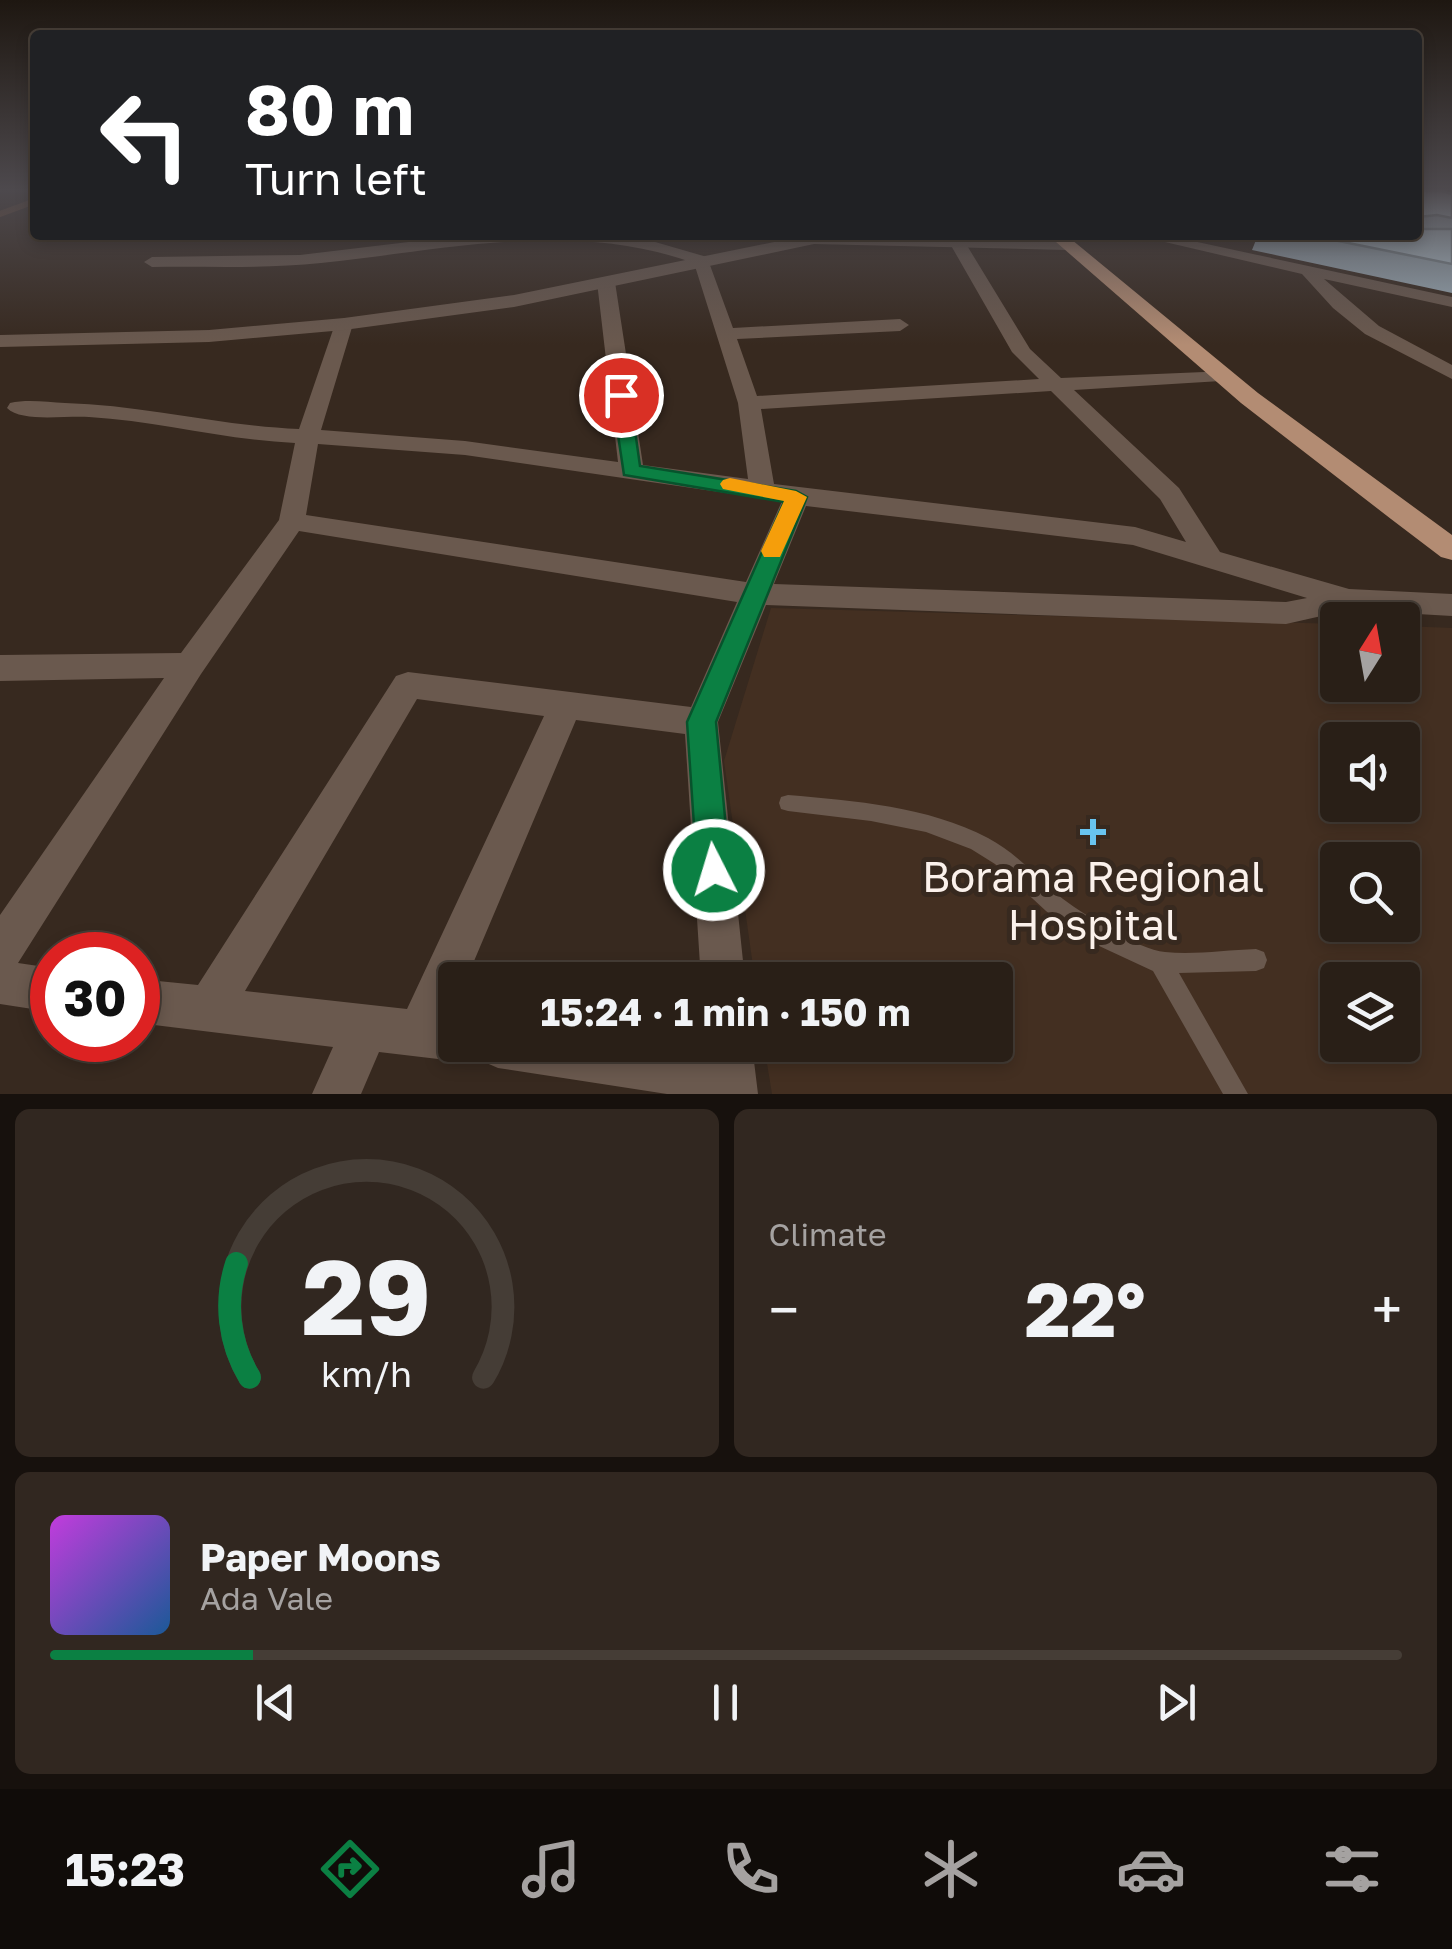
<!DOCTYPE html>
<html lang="en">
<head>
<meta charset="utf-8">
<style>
  :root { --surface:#291f17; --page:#312720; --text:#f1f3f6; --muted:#a5a2a1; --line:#453d36; --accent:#0b8043 }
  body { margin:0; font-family:"Golos Text",sans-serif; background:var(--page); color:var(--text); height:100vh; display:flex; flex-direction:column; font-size:38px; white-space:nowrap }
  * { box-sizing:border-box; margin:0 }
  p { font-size:32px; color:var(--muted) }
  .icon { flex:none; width:55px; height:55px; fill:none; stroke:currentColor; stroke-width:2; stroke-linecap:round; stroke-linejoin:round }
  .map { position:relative; height:1094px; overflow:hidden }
  .sheet { display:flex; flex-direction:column; gap:15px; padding:15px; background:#17110d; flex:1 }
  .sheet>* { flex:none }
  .hud { position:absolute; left:30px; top:30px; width:1392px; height:210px; border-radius:10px; box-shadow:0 5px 15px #0003,0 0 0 2px var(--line); background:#202124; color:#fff; overflow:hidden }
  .needle { width:65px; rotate:11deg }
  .buttons { position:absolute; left:1320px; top:602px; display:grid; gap:20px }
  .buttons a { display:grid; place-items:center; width:100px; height:100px; border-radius:10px; background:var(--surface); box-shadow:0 5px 15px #0003,0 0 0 2px var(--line); font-size:50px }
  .speed { position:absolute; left:30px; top:932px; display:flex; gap:20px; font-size:50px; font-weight:700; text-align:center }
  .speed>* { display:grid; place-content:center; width:130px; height:130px; border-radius:50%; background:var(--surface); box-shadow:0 5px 15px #0003,0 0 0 2px var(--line); line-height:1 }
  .speed .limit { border:15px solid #d22; background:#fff; color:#111 }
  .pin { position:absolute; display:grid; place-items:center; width:85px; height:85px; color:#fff; margin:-42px; border:5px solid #fff; border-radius:50%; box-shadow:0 2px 10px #0007 }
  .me { position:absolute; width:110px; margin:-55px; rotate:355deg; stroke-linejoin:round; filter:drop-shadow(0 0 8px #0008) }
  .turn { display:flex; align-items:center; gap:35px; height:210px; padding:0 50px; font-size:45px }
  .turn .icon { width:130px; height:130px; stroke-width:2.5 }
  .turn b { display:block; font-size:70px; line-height:85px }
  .big { font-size:75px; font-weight:700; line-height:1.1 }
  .sheet .tile { flex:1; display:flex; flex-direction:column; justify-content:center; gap:15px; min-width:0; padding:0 35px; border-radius:15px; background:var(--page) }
  .sheet .dial { align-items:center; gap:0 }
  .dial svg { height:260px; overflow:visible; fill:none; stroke:var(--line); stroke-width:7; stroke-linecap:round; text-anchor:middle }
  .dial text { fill:var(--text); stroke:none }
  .song { display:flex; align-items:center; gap:30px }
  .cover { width:120px; height:120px; border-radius:15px; background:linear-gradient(135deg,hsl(290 70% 55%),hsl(210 70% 35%)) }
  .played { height:10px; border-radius:5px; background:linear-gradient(90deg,var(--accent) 15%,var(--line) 15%) }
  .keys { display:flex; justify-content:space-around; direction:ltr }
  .heat { display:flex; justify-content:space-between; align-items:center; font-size:55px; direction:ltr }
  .sheet .tiles { flex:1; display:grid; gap:15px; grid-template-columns:1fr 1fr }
  .tile:last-child { grid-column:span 2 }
  .trip { position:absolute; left:438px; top:962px; width:575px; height:100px; border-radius:10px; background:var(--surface); box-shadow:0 5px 15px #0003,0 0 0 2px var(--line); font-weight:700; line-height:100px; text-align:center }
  .tab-bar { display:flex; height:160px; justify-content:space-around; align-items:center; background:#100c09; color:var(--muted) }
  .tab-bar .icon { width:70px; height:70px }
  .tab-bar .active { color:var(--accent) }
  .tab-bar b { font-size:45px; color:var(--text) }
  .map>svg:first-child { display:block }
</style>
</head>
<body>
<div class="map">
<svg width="1452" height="1094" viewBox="0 0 1452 1094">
  <rect width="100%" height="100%" fill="#37291f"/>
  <!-- built -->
  <path fill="#432f21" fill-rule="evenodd" d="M771,608l566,16 1,61h64l1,-59 49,2v466h-680l-8,-49h231v-65h-240l-31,-219zM1338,740h64v65h-64zM1338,860h64v65h-64zM1338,980h64v65h-64z"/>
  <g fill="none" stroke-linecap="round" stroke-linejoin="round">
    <!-- stream -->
    <polyline stroke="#714c32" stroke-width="6" points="0,214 35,201"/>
    <!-- service -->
    <path fill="#6a594e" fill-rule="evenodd" d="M788,795c67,6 139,11 200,43 28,15 47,37 70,57 21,17 81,55 107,57 29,3 61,-2 91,-3l8,3 3,8 -3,8 -8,3 -77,2 69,121h-25l-70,-123 -56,-26 -27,-15 -24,-19 -51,-47 -24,-15 -45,-17 -55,-11 -83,-10 -7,-2 -2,-6 2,-6z"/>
    <!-- minor -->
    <g fill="#6a594e" fill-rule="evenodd">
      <path d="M467,235h164l76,22 26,71 167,-9 9,6 -9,6 -163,8 20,57 282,-17 -27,-27 -63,-110 14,-3 67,110 31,29 167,-7 3,4 -3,4 -7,2 -147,9 105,98 41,64 129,37 103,5v22l-104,-6 -62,14 -520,-19 -48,117 27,258h-44l-16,-246 -109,-14 -110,260h-11l-4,34 4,1v30h202l49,7v-7h46l6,49h-91l-169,-26 -16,-7 -7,-15 -4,8 -16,7 -76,-9 -18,42h-49l21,-47 -195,-24v-44l60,6 198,-309 12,-4 283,35 46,-105 -438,-71 -98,143 -183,289 34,5v44l-52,-8v-89l164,-237 -164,3v-26l181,-2 98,-133 16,-77c-70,-3 -136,-22 -206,-26 -22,-2 -67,6 -82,-9l3,-5c17,-4 37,-1 55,0 79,2 155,23 234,26l36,-105 9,-6 9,6 -32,106 144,11 153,21 -21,-180 9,-5 9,5 28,183 105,14 -10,-76 -44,-140c-123,-44 -247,-13 -373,0 -56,6 -113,3 -169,4l-8,-5 8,-5 148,-2zM1051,391l109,108 26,43 -51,-15 -361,-43 -13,-75zM318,444l147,11 317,46 -36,81 -440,-67zM806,506l327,39 174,53 -21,4 -512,-18zM417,699l127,17 -137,293 -162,-18z"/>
      <polygon points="1135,235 1165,235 1452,297 1452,307 1324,279 1379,326 1452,365 1452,379 1365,334 1333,308 1302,274"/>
    </g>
    <!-- tertiary -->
    <polygon fill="#6a594e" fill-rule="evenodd" points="808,235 1066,240 1075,245 1066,250 814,244 514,307 344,330 209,342 0,347 0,335 209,330 344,318 514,295"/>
    <!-- trunk -->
    <polygon fill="#b38c73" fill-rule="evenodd" points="1048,235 1066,235 1258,393 1452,535 1452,560 1441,557 1391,519 1241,403"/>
  </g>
  <!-- wall -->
  <polygon fill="#9eafba" points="1418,191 1452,194 1452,293 1252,250 1258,235 1418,235"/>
  <!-- building -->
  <g fill="#b8ccd8" stroke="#818f97" stroke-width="2.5">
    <polygon points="1418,191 1442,191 1452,194 1452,218 1437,215 1418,217"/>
    <polygon points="1418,229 1452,229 1452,264 1309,235 1418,235"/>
  </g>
  <!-- sky -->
  <linearGradient id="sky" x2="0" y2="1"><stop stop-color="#1e1711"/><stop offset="0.55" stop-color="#4d494d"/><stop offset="1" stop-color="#4d494d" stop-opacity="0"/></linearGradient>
  <rect width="1452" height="345" fill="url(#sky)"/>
  <!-- route -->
  <polygon fill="#0b8043" stroke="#07532c" stroke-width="2.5" points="621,390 630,395 640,466 796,491 807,497 716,722 730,870 725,881 714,886 702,881 697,870 687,722 784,502 624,475 612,395"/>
  <!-- slow -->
  <polygon fill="#f59e0b" points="730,478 796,491 807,497 780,557 764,557 761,551 784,501 723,489 720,484 723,480"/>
  <!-- markers -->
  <path fill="#68c4f0" stroke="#37291f" stroke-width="4" d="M1088 817h10v10h10v10h-10v10h-10v-10h-10v-10h10z"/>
  <g text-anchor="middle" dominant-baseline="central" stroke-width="10" stroke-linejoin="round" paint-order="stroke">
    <!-- near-poi labels -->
    <g font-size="42" fill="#fbf1eb" stroke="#37291f">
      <text x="1093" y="876">Borama Regional<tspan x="1093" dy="48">Hospital</tspan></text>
    </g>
  </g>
</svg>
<div class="buttons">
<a><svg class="needle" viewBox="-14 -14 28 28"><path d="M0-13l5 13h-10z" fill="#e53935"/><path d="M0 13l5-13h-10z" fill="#a5a2a1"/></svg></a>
<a><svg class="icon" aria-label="sound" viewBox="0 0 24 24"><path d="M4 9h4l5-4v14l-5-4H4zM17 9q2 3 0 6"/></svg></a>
<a><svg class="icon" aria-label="search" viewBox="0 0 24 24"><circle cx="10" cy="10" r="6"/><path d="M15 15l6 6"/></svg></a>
<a><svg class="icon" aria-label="layers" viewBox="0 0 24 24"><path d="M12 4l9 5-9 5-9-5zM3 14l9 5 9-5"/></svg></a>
</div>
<div class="speed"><div class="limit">30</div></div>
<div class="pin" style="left:621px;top:395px;background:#d93025"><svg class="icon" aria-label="arrive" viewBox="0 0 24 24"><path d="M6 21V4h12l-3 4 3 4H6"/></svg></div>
<svg class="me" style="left:714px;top:870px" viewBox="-20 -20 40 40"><circle r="17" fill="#0b8043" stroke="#fff" stroke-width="3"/><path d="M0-11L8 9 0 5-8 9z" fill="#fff"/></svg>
<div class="trip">15:24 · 1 min · 150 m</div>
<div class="hud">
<div class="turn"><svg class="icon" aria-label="left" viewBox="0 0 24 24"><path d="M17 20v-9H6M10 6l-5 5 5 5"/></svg><div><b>80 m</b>Turn left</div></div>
</div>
</div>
<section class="sheet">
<div class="tiles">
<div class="tile dial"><svg viewBox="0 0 100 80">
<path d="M14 69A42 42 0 1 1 86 69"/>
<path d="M14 69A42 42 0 0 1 10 34" stroke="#0b8043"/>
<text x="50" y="56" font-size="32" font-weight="700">29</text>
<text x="50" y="72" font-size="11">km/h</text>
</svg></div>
<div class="tile"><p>Climate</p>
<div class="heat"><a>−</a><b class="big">22°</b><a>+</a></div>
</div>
<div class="tile">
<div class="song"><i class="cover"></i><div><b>Paper Moons</b><p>Ada Vale</p></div></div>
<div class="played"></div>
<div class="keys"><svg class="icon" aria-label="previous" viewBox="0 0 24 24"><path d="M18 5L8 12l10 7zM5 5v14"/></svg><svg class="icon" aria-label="pause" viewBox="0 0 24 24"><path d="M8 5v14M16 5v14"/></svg><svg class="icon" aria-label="next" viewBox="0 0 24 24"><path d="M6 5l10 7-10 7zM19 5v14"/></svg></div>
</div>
</div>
</section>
<nav class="tab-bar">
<b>15:23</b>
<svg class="icon active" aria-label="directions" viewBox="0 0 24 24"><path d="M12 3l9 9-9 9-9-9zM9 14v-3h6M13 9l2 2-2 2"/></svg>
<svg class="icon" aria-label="music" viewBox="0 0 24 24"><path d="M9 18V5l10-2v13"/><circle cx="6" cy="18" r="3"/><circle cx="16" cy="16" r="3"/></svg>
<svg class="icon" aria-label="phone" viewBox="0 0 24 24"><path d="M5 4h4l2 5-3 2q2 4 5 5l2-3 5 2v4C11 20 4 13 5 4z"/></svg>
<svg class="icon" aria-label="climate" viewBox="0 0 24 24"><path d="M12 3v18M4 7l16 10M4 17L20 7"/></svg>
<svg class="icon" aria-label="car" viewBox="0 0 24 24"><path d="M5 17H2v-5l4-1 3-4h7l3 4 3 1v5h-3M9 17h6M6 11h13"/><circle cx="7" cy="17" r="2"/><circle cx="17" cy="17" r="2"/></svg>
<svg class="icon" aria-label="filters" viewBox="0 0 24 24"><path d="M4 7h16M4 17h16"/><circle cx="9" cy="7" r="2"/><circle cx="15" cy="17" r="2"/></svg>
</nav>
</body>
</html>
